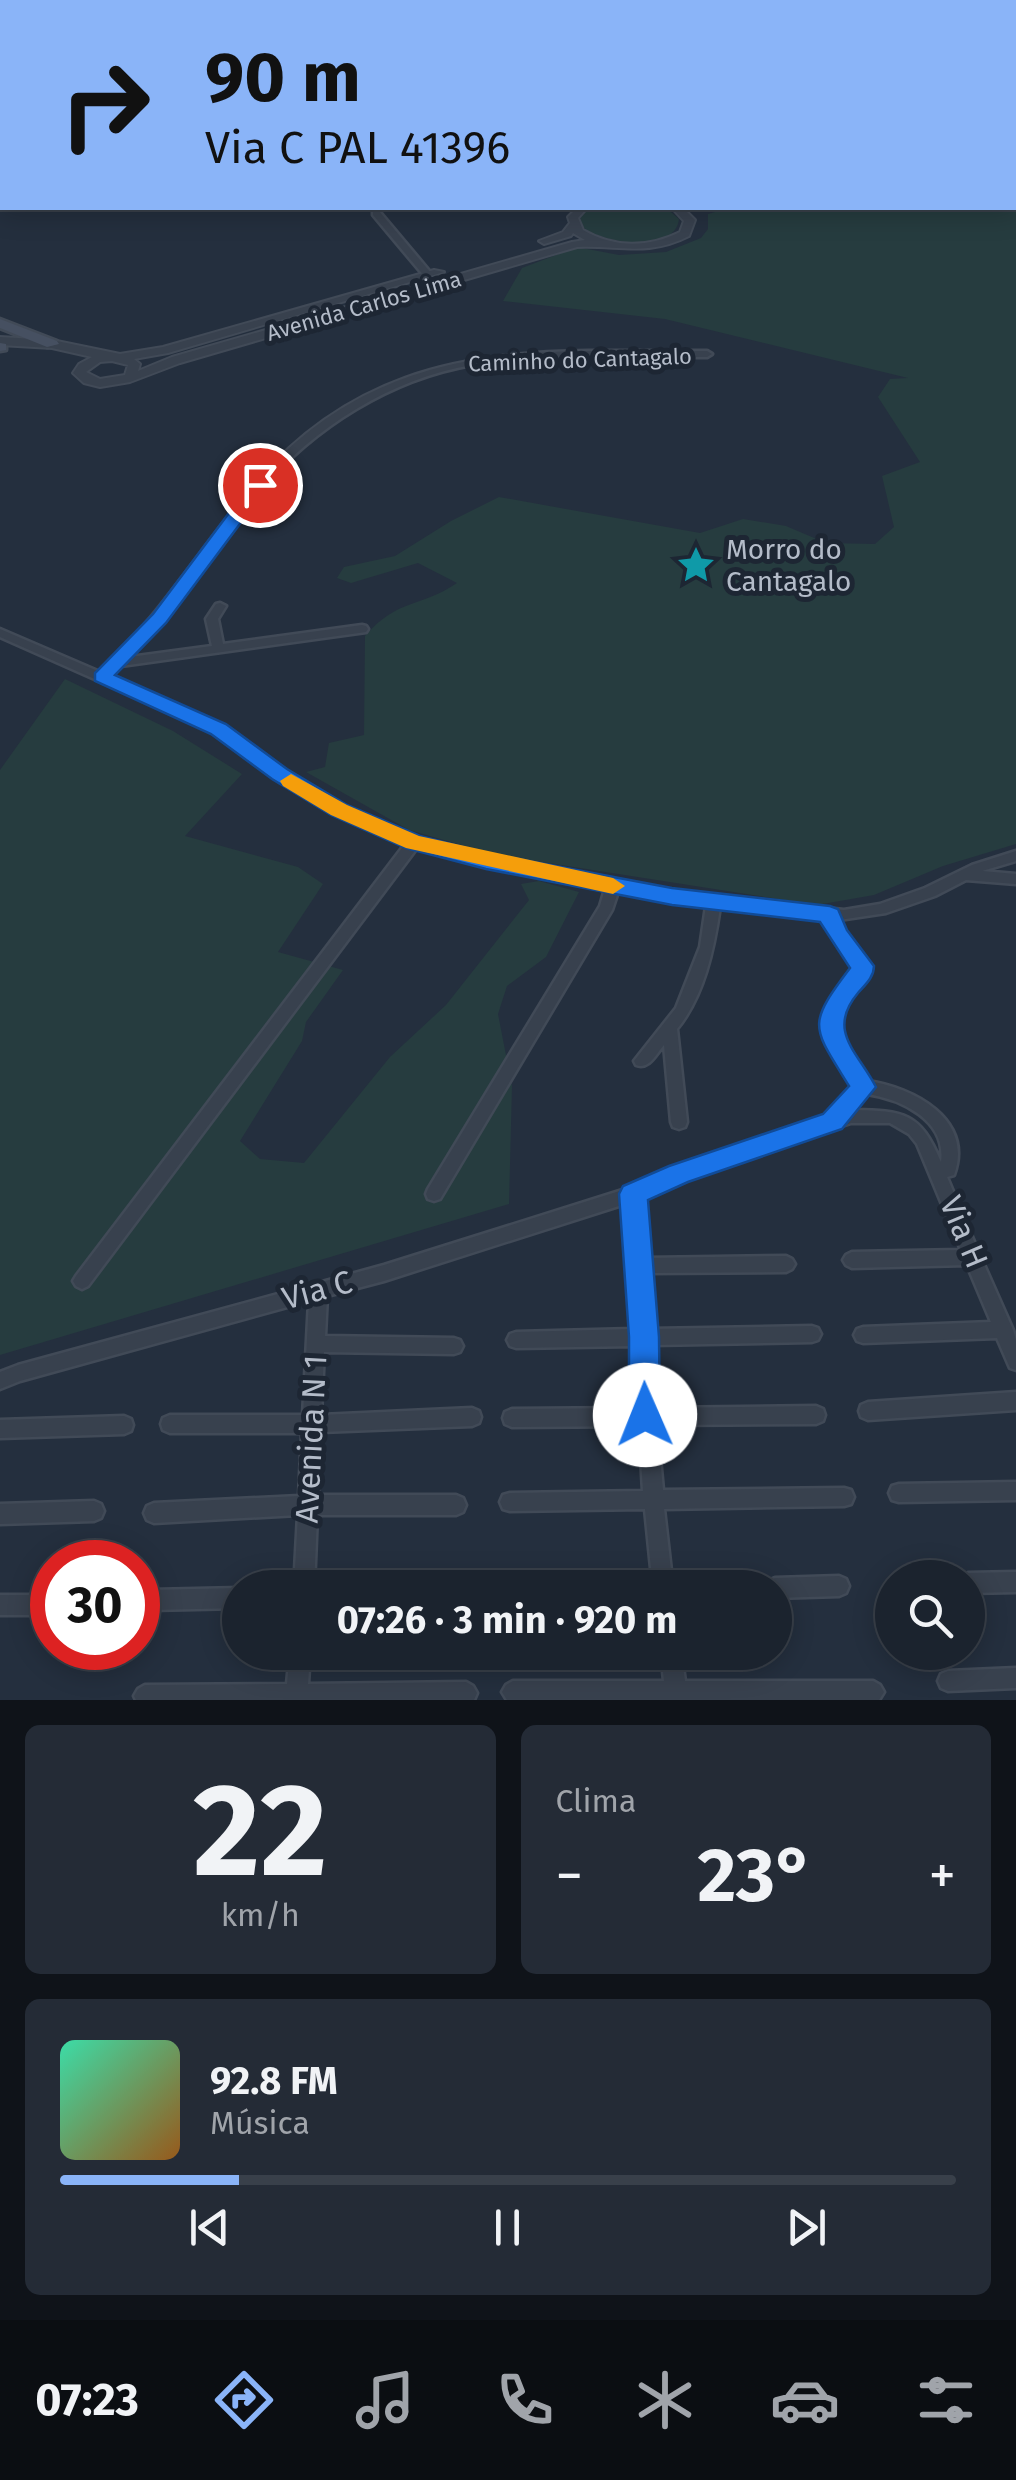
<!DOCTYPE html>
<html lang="pt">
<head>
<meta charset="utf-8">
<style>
  :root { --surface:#1b232e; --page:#242b36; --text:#f1f3f6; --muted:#a0a4aa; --line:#39404a; --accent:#8ab4f8 }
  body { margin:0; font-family:"Fira Sans",sans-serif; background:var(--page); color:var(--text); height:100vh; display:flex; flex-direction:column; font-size:38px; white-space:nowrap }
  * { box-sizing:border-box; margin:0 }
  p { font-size:32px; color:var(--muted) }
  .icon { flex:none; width:55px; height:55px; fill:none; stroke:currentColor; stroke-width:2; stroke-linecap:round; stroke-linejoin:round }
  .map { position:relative; height:1700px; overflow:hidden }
  .drawer { display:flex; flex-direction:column; gap:25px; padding:25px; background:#0f1319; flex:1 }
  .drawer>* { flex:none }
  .top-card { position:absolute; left:0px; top:0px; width:1018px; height:210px; box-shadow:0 5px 25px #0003,0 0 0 2px var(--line); background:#8ab4f8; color:#111; overflow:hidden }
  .fabs { position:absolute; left:875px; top:1560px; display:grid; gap:20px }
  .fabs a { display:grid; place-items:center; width:110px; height:110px; border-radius:50%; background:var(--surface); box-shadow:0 5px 25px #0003,0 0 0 2px var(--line); font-size:50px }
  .speed { position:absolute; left:30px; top:1540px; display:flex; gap:20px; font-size:50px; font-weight:700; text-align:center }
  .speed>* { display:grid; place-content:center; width:130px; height:130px; border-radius:50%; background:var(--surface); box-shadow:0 5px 25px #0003,0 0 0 2px var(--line); line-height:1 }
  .speed .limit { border:15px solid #d22; background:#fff; color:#111 }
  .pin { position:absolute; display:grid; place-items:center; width:85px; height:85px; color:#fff; margin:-42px; border:5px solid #fff; border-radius:50%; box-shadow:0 2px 10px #0007 }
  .me { position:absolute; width:110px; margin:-55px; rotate:359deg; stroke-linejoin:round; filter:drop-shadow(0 0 8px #0008) }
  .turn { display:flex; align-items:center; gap:35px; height:210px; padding:0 40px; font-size:45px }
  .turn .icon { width:130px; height:130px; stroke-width:2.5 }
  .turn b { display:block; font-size:70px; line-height:85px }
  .big { font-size:75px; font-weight:700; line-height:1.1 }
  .drawer .card { flex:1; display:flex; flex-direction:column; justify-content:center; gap:15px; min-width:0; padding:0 35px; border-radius:15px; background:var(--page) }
  .drawer .dial { align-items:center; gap:0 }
  .dial b { font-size:130px; line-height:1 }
  .song { display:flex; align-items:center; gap:30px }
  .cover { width:120px; height:120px; border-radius:15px; background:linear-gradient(135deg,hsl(160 70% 55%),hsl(30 70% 35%)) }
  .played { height:10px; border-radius:5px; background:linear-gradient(90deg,var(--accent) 20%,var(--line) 20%) }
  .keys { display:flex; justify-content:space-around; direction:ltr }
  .heat { display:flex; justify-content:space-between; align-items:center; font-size:55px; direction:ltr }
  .drawer .tiles { flex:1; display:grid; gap:25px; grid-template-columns:1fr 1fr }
  .card:last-child { grid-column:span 2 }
  .trip { position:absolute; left:222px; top:1570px; width:570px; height:100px; border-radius:50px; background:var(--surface); box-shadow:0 5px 25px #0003,0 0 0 2px var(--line); font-weight:700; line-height:100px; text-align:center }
  .menu { display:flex; height:160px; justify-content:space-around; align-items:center; background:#0b0e12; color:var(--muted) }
  .menu .icon { width:70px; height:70px }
  .menu .active { color:var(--accent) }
  .menu b { font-size:45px; color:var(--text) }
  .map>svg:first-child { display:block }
</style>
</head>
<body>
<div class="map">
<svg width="1016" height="1700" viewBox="0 0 1016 1700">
  <rect width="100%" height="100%" fill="#242f3e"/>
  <!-- green -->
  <g fill="#263c3f">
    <path d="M1016,144v700l-73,22 -69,29 -57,10 -321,-50 -87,-25 -103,-58 19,-5 4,-24 35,-8 1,-99c33,-38 55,-28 92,-53l-39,-20 -67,20 -14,-5 7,-11 51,-11 56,-35 48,-24 201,36 43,-14 43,7 40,17 49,1 19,-17 -12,-51 38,-14 -42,-65 12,-18 18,-1 -243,-59 -162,-18 19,-33 55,-21 42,8 47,-3 35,-14 7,-9v-15l21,-6h286z"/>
    <path d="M588,208h78l13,11c-4,36 -79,25 -99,6l1,-12z"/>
    <polygon points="65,679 173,731 242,774 185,836 298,867 323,884 278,952 343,970 306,1022 302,1041 240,1141 260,1159 304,1163 390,1057 446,1005 529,900 521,884 539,881 579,892 546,957 507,986 498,1014 512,1086 509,1204 0,1355 0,770"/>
  </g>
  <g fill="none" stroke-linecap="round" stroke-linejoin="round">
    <!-- river -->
    <g fill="#17263c" fill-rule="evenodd">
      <polygon points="780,0 792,0 794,2 782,2"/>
      <rect x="1015" y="168" width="1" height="8"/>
    </g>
    <!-- minor casing -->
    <g stroke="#414a57" stroke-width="5">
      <g id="minor">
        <polygon points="112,0 118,0 117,2 111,2"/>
        <polygon points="336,0 342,0 341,2 335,2"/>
        <polygon points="347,0 353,0 352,2 346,2"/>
        <rect x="0" y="13" width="2" height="4"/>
        <polygon points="373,211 379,211 431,273 431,277 425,277 373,215"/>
        <path d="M588,351h119l5,3 -5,3c-78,1 -158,-6 -235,8 -81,14 -158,62 -211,125 -45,54 -82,115 -131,167l82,-11 -6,-27 10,-15 4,-1 6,3 -8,13 5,25 139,-19 4,1 2,3 -2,3 -245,34 -11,11 112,49 62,45 60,36 74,31 68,18 186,36 172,18 36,-6 45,-16 47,-23 44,-14v10l-34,10 34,3v10l-50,-4 -31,16 -49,17 -47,7 5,11 26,40c-7,11 -19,20 -26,31 -17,28 9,56 24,79 46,7 106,38 86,94l-7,2 31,74 6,6 -2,3 31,70 3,10v30l-6,-2 -13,-30 -134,5 -6,-2 -3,-6 3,-6 6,-2 128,-5 -24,-57 -115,3 -6,-3 -3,-5 3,-5 6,-3 109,-2 -44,-106 -8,-10 -19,-11h-39l-168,56 -41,19 4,60 140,-2 6,3 3,5 -3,5 -6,3 -139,1 4,56 161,-3 6,2 3,6 -3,6 -6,2 -160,3 4,63 160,-2 7,3 2,6 -2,6 -7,3 -159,1 6,65 181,-2 7,2 3,7 -3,7 -7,2 -180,3 9,79h-20l-8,-79 -135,2 -7,-2 -3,-7 3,-7 7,-2 133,-2 -4,-65 -127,1 -7,-3 -2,-6 2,-6 7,-3 126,-1 -4,-62 -118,2 -6,-2 -3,-6 3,-6 6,-2 117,-3 -8,-125 -241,77 -57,15 -2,40 129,2 6,2 3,6 -3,6 -6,2 -130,-2 -3,63 151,-7 7,3 2,6 -2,6 -7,3 -151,6 -3,63h138l7,3 3,7 -3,7 -7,3h-139l-3,73h-20l4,-73 -144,8 -7,-3 -3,-7 3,-7 7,-3 145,-7 3,-63h-132l-7,-3 -2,-6 2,-6 7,-3h133l6,-114 -289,80 -20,8v-17l18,-7 366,-100 245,-77 43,-19 155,-51 27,-32c-34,-56 -48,-62 1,-116l-23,-33 -8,-19 -104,-11c-6,42 -16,89 -43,122l10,93 -2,5 -6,2 -6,-2 -2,-5 -7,-77c-8,9 -15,25 -28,20l-2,-4 42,-53 24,-61 6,-41 -34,-4 -54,-10 -6,18 -172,289 -6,2 -6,-2 -2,-5 2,-5 172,-283 5,-17 -119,-23 -69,-18 -329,438 -6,3 -6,-3 -3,-5 3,-5 329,-432 -71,-31 -60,-36 -60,-45 -214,-95v-8l100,43c60,-56 101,-125 154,-187 91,-107 200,-133 334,-134zM867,1094c34,5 80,26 74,68 -21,-50 -37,-51 -88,-52z"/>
        <polygon points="1016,1392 1016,1410 868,1420 861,1417 859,1411 861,1405 868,1402"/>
        <polygon points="124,1416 131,1419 133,1425 131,1431 124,1434 0,1438 0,1420"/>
        <polygon points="1016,1482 1016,1500 899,1502 892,1500 889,1493 892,1486 899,1484"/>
        <polygon points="94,1501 101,1504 104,1511 101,1518 94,1521 0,1524 0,1504"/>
        <polygon points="1016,1572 1016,1592 968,1593 968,1578 960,1578 968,1573"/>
        <polygon points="839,1576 846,1579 849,1586 846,1593 839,1596 775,1598 775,1588 765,1588 768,1581 775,1578"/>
        <polygon points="240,1588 240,1608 151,1610 144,1607 141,1600 144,1593 151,1590"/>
        <rect x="0" y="1595" width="52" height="20"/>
        <polygon points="290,1652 310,1652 308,1684 466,1682 473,1686 477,1693 474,1700 136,1700 134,1696 138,1689 145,1685 287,1684"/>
        <polygon points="661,1652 681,1652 685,1681 873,1681 880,1685 884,1692 879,1700 507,1700 502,1692 506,1685 513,1681 664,1681"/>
        <polygon points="1016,1668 1016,1688 948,1691 941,1688 938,1681 941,1674 948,1671"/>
      </g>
    </g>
    <!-- tertiary casing -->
    <g stroke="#414a57" stroke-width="4">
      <g id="tertiary">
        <rect x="1015" y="136" width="1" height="6"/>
        <path d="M577,208h10l-9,10 5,12c31,18 65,18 97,2l4,-11 -12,-13h11l12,12 -6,16c-41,21 -70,9 -112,11l-397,116 -50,19 -30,5 -16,-4 -11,-10 6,-9 13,-7 -40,-9 -52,-3v-8l52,3 68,14 43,-7 271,-77 10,2 -276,81 -34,6 6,5 -2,7 34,-14 400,-115 13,-2 -12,-7 -2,3 -27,8 -5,-3 24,-9 7,-9 -2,-6zM112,361l16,4 -3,10 -25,4 -14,-7 14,-10z"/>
      </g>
    </g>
    <!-- secondary casing -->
    <g stroke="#414a57" stroke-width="5">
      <g id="secondary">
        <polygon points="0,319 57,341 59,344 47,347 0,328"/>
        <polygon points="0,343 6,344 6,350 0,351"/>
      </g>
    </g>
    <!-- primary casing -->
    <g stroke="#414a57" stroke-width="5">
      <g id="primary">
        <polygon points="841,0 851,0 853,2 843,2"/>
        <polygon points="886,0 896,0 898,2 888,2"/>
        <rect x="1015" y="91" width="1" height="7"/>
        <rect x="1015" y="126" width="1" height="7"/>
      </g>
    </g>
    <!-- trunk casing -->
    <g stroke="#434c59" stroke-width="6">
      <g id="trunk">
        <polygon points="853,0 865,0 866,2 855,2"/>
        <polygon points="874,0 885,0 886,2 876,2"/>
        <polygon points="1015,98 1016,99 1016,107 1015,106"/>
        <polygon points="1015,116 1016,117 1016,125 1015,124"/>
      </g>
    </g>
    <!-- minor -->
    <use href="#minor" fill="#38414e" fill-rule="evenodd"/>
    <!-- tertiary -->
    <use href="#tertiary" fill="#38414e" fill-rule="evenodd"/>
    <!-- secondary -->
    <use href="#secondary" fill="#465061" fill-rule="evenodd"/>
    <!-- primary -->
    <use href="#primary" fill="#56606e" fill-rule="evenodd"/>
    <!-- trunk -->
    <use href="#trunk" fill="#656462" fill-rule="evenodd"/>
  </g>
  <!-- route -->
  <path fill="#1a73e8" stroke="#114b97" stroke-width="2.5" d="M260,480l6,1v8l-100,134 -51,52 111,49 61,45 60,36 73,31 66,17 186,35 158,18 8,3 9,21 27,36c0,11 -8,18 -16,27 -32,38 0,59 18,94l-34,42 -154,53 -40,18 11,137 1,78 -4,11 -11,4 -11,-4 -5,-11v-78l-10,-143 4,-8 46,-20 154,-52 26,-28c-37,-60 -43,-60 1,-118l-30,-46 -148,-17 -186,-36 -80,-21 -75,-33 -59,-36 -61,-45 -116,-53v-8l58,-59 100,-133z"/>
  <!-- slow -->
  <polygon fill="#f59e0b" points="291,774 347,805 419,836 613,878 625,886 613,894 406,848 331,815 283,786 280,781"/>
  <!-- icons -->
  <defs>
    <g id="sight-bare" transform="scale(3)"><path d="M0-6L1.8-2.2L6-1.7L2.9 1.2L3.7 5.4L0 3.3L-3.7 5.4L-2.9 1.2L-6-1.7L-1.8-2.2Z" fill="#0f9aa8" stroke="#1d2633" stroke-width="2.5" paint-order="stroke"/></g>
  </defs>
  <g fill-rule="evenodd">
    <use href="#sight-bare" x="696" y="565"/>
  </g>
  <g text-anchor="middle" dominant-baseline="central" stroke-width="10" stroke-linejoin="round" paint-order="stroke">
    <!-- far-street labels -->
    <g font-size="22" fill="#b4bcc9" stroke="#1d2633">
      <text transform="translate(364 306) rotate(-16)">Avenida Carlos Lima</text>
      <text transform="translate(580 360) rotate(-2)">Caminho do Cantagalo</text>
    </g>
    <!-- poi labels -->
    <g font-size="28" fill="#b4bcc9" stroke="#1d2633" text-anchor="start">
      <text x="726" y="549">Morro do<tspan x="726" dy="32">Cantagalo</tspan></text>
    </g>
    <!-- near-street labels -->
    <g font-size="32" fill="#b4bcc9" stroke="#1d2633">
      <text transform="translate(964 1232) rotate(67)">Via H</text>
      <text transform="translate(317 1290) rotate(-15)">Via C</text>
      <text transform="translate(311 1439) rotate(-87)">Avenida N 1</text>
    </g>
  </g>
</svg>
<div class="fabs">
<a><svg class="icon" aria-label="search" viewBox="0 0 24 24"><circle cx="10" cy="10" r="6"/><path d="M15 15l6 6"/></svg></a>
</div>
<div class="speed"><div class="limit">30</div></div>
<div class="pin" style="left:260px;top:485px;background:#d93025"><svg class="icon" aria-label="arrive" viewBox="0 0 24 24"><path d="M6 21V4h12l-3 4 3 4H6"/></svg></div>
<svg class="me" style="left:645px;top:1415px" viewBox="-20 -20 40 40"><circle r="19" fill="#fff"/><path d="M0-13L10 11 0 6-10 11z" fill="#1a73e8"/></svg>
<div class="trip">07:26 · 3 min · 920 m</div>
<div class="top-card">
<div class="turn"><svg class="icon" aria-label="right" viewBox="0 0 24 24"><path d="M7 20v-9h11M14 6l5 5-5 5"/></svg><div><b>90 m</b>Via C PAL 41396</div></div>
</div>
</div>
<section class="drawer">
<div class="tiles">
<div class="card dial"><b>22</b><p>km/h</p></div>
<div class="card"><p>Clima</p>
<div class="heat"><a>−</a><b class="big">23°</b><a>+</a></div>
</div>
<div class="card">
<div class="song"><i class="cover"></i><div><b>92.8 FM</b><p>Música</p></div></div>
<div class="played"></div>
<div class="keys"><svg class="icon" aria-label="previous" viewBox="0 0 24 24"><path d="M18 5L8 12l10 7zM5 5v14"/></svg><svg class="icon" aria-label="pause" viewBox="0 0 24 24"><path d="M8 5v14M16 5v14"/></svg><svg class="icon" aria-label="next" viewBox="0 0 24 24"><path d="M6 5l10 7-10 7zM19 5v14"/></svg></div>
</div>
</div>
</section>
<nav class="menu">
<b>07:23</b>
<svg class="icon active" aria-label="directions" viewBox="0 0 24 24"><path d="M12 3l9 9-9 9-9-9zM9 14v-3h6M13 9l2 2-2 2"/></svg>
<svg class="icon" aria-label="music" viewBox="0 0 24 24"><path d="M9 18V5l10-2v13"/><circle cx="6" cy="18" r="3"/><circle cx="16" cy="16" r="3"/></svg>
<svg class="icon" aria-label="phone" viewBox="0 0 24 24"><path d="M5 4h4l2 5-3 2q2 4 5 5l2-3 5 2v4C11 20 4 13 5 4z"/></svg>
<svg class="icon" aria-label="climate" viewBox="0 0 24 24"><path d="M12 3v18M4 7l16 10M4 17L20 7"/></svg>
<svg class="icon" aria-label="car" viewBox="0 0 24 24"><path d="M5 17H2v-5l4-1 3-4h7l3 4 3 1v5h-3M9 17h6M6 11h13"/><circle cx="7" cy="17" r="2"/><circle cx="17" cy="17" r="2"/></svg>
<svg class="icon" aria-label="filters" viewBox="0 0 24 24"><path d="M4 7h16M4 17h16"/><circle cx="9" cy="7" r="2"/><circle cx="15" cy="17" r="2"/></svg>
</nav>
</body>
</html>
